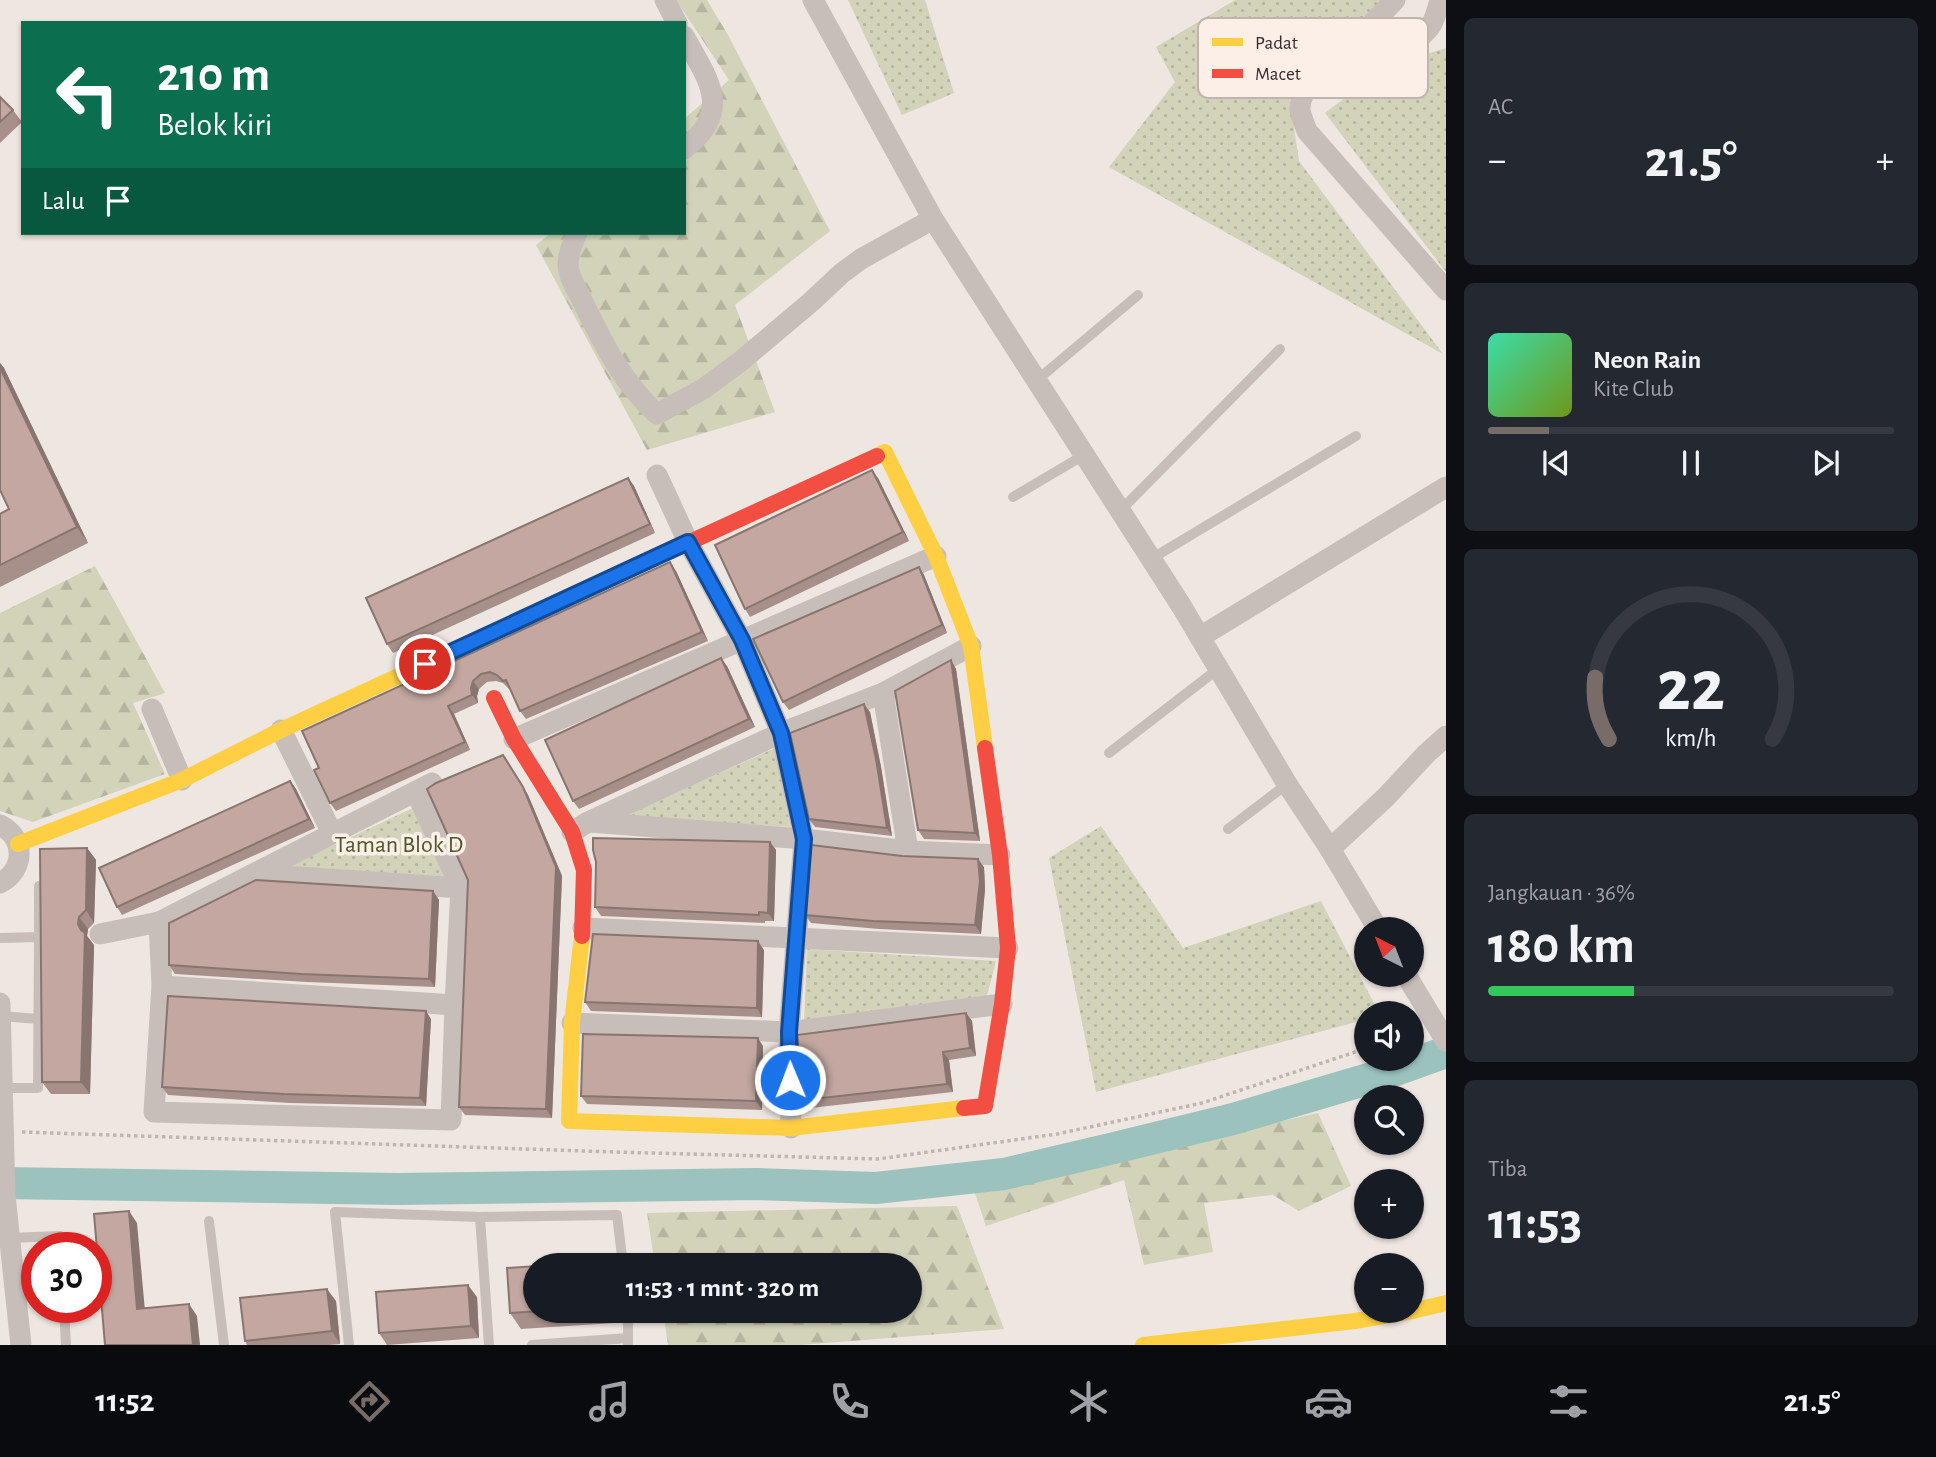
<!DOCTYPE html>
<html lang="id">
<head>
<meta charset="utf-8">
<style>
  :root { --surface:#171b24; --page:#242831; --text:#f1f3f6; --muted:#9ea1a6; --line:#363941; --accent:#786c68 }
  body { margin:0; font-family:"Alegreya Sans",sans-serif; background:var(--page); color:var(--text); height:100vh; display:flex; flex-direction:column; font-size:26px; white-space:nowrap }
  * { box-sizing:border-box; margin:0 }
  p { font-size:23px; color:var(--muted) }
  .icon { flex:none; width:38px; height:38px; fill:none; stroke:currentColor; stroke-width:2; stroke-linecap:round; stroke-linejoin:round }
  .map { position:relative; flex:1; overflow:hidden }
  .side { display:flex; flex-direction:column; gap:18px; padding:18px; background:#0d0f14; width:490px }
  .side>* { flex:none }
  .guide { position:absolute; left:21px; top:21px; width:665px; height:214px; border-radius:0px; box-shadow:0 2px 5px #0004; background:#0b6e4f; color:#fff; overflow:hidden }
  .needle { width:46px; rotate:318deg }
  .tools { position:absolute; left:1354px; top:917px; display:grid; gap:14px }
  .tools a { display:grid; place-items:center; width:70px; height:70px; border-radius:50%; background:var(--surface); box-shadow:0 2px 5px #0004; font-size:35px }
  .speed { position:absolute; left:21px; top:1232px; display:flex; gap:14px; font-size:35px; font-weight:700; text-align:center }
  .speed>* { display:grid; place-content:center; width:91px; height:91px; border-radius:50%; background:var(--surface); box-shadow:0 2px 5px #0004; line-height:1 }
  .speed .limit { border:10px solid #d22; background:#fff; color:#111 }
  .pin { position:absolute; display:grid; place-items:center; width:60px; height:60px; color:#fff; margin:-30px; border:4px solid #fff; border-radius:50%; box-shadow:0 2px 7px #0007 }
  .me { position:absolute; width:77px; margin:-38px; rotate:359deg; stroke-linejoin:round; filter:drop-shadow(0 0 5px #0008) }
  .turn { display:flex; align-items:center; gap:24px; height:147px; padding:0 21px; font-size:32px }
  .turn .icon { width:91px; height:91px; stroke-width:2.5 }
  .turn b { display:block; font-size:49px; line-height:60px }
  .then { display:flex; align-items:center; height:66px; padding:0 21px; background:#0003; gap:14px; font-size:26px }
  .big { font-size:52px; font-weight:600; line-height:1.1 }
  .side .widget { flex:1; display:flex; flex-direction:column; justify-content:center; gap:10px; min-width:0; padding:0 24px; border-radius:10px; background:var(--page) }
  .side .dial { align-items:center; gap:0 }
  .dial svg { height:182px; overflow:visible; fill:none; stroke:var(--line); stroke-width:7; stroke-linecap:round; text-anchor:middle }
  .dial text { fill:var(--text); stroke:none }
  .song { display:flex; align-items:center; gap:21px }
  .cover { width:84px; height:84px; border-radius:10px; background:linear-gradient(135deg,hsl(160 70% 55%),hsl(80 70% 35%)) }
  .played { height:7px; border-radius:4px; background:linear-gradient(90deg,var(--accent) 15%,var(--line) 15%) }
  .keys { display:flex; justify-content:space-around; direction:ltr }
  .heat { display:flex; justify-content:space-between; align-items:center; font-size:38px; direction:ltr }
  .charge { height:10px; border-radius:5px; background:linear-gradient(90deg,#34c759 36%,var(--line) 0) }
  .trip { position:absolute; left:523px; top:1253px; width:399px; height:70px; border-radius:35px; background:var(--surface); box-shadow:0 2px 5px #0004; font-weight:600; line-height:70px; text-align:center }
  .tabs { display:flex; height:112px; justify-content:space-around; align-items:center; background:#090b0e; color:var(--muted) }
  .tabs .icon { width:49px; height:49px }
  .tabs .active { color:var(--accent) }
  .tabs b { font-size:32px; color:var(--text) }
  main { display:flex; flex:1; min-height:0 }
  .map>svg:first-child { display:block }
</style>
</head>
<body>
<main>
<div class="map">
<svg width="1446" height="1345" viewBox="0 0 1446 1345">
  <defs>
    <pattern id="grass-dots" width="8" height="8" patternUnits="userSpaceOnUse" patternTransform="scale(1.75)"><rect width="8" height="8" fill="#d2d3b9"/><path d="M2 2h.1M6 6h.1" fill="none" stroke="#b5b59f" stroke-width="1.8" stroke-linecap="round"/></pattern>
    <pattern id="forest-firs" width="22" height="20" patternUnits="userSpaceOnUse" patternTransform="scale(1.75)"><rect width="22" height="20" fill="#d2d3b9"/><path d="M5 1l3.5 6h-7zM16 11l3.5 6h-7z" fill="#b5b59f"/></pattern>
  </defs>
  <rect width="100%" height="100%" fill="#eee6e0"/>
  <!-- grass -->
  <g fill="url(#grass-dots)">
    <polygon points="848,0 925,0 954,93 902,115"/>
    <polygon points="1235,0 1387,0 1288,88 1299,161 1443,354 1109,167 1175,82 1156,47"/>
    <polygon points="1446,48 1446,272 1325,113 1385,67"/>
    <polygon points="775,748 790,827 622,817"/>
    <polygon points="413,808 447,880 289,866"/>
    <polygon points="1101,826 1183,948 1321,901 1379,1013 1367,1013 1367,1019 1096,1092 1049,858"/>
    <polygon points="807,949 996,961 987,996 804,1020"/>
  </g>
  <!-- forest -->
  <g fill="url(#forest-firs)">
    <polygon points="676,0 707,0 728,35 830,231 735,305 775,412 647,450 536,245 551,233 684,233 684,119 729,80"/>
    <polygon points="95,566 165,693 133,703 165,774 33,822 0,811 0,613"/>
    <polygon points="1318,1113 1351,1186 1299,1211 1273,1195 1204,1203 1213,1252 1144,1265 1124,1180 986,1226 974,1190"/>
    <polygon points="957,1206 1004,1329 800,1345 668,1345 663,1311 910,1311 910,1265 655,1265 647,1213"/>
  </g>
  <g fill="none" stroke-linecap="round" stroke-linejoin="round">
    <!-- river -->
    <polyline stroke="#9bc2bd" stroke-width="32" points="0,1183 397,1189 757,1184 876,1188 1004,1174 1110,1149 1233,1119 1385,1074 1446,1052"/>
    <!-- path -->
    <polyline stroke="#c0b6b1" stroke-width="3.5" stroke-dasharray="3.5 3.5" stroke-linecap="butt" points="22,1132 614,1152 878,1159 1057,1134 1202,1103 1367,1048"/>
    <!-- lane -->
    <g stroke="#c7beb9" stroke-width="10">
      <polyline points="1036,381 1138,295"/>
      <polyline points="1013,497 1084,455"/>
      <polyline points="1120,511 1280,349"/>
      <polyline points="1151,559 1356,436"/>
      <polyline points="1109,753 1218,669"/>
      <polyline points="1228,829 1287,784"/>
      <polyline points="39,886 39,937"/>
      <polyline points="0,938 39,937 38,1088 3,1088"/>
      <polyline points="0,1016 39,1019"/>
      <polyline points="480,1217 489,1345"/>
      <polyline points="209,1221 224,1345"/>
      <polyline points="10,1238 60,1236 61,1248"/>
      <polyline points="64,1307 66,1345"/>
      <polyline points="628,1311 628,1343"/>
      <polyline points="349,1345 335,1212 480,1217 617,1215 623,1265"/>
      <polyline points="532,1345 628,1338"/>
    </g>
    <!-- street -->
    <g stroke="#c7beb9" stroke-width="21">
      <polyline points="665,0 677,23"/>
      <polyline points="813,0 933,219 1182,607 1287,784 1330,849 1378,929"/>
      <path d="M1395,0l-47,49 61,-5c22,-12 25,-21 31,-44"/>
      <path d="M684,36c24,44 50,74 0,113"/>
      <path d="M1348,49c-17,15 -49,35 -48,61 1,7 5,15 7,21l139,159"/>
      <path d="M577,233c-4,9 -9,21 -9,31 0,13 9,25 14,36 20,41 40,83 75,114l46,-25 38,-28 70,-59 31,-29 19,-14 72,-40"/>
      <polyline points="657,475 688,542 742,640 781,733 804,839 789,1032 791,1128"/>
      <polyline points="1200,637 1446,487"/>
      <polyline points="883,693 908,851"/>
      <polyline points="152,709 182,780"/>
      <polyline points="281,730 332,833"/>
      <polyline points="514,739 936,556"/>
      <polyline points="590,822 804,839 908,851 1000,855"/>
      <path d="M0,825c26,13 25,45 0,58"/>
      <polyline points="572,832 588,822 781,733 883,693 971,646"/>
      <polyline points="1330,849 1386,797 1426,754 1446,736"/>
      <polyline points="253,874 461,888"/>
      <polyline points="159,922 162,986 154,1112 451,1120 455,1005 461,888 416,792"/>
      <polyline points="583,928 1008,948"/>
      <polyline points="100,934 159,922 432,783"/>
      <polyline points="1406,975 1446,1041"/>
      <polyline points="162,986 455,1005"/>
      <polyline points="0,1003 5,1195 21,1345"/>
      <polyline points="572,1023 789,1032 1002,1004"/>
    </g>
    <!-- slow -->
    <g stroke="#ffcf43" stroke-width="16">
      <polyline points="877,456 885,452 936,556 971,646 985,748"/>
      <polyline points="18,844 182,780 281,730 488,635"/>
      <polyline points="582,936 572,1023 569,1121 791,1128 964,1108"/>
      <polyline points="1412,1311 1446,1303"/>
      <polyline points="1143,1345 1355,1321 1412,1311"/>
    </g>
    <!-- jam -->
    <g stroke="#f24e42" stroke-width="16">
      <polyline points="488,635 877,456"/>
      <polyline points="494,698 514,739 572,832 584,870 582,936"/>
      <polyline points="964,1108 985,1106 1002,1004 1008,948 1000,855 985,748"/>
    </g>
  </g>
  <!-- wall -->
  <g fill="#a8908a">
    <polygon points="0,97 13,110 22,122 0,143"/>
    <polygon points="0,363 4,368 88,543 0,587 0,514 9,509 0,490"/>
    <polygon points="628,478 634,486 655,533 393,653 387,644"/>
    <polygon points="878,478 909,541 750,617 745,609"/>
    <polygon points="919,567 924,575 947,633 789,710 783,702"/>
    <polygon points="676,571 708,641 526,719 520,711 510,689 509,689 503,683 496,681 487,682 479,689 477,696 478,703 454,714 470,750 336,811 330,803 319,768 302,731"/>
    <polygon points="951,660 956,669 980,841 924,839 918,830"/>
    <polygon points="727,666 755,727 579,809 573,801"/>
    <polygon points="870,712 881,767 892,836 815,827 809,819"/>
    <polygon points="508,763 528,795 562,876 552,1118 465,1115 459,1107"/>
    <polygon points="290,781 296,789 315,828 122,915 117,907"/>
    <polygon points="770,842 776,850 774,921 765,921 765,923 601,916 595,907"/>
    <polygon points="87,848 96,860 94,923 88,929 87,936 94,945 90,1094 51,1094 42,1082"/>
    <polygon points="984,867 985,889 981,934 879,929 811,923 805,915"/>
    <polygon points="433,891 439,900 435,987 307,982 175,974 169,965"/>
    <polygon points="764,950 762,1017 591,1011 585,1002"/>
    <polygon points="966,1013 972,1021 976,1056 949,1060 953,1092 810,1108 804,1100"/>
    <polygon points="431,1019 426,1106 290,1103 168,1095 162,1087"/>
    <polygon points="763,1046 762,1110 587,1104 581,1096"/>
    <polygon points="477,1297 479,1338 387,1345 379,1333"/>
    <polygon points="336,1301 340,1344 329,1345 247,1345 245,1341"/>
    <polygon points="536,1311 613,1311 614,1323 521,1329 510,1313"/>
  </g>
  <!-- shaded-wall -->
  <g fill="#887570">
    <polygon points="0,363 4,368 88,543 77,527 0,368"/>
    <polygon points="872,470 878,478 909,541 903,532"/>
    <polygon points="628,478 634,486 655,533 650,524"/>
    <polygon points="670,562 676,571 708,641 702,632"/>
    <polygon points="919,567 924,575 947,633 942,625"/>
    <polygon points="721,658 727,666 755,727 749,719"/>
    <polygon points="951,660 956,669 980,841 975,833"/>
    <polygon points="473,681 479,689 477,696 478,703 472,695 471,688"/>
    <polygon points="864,704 870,712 881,767 892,836 887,828"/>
    <polygon points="448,706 454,714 470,750 465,742"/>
    <polygon points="503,755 528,795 562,876 552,1118 546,1109"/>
    <polygon points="290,781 296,789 315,828 309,819"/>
    <polygon points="770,842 776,850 774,921 768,913"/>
    <polygon points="87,848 96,860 94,923 86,910"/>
    <polygon points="978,859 984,867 985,889 981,934 975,925"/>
    <polygon points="433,891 439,900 435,987 429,979"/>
    <polygon points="79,917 88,929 87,936 94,945 90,1094 81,1082"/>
    <polygon points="758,941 764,950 762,1017 757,1008"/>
    <polygon points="426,1011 431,1019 426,1106 420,1098"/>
    <polygon points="966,1013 972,1021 976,1056 970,1048"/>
    <polygon points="758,1038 763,1046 762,1110 756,1101"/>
    <polygon points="943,1052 949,1060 953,1092 947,1084"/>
    <polygon points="129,1211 137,1223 146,1322 137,1309"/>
    <polygon points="468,1285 477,1297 479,1338 471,1326"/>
    <polygon points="327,1289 336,1301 340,1344 332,1331"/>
    <polygon points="189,1304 197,1316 200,1345 193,1345"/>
    <polygon points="605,1311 613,1311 614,1323"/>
  </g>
  <!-- building -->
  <g fill="#c3a7a0" stroke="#887570" stroke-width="2">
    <polygon points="0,97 13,110 0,122"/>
    <polygon points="0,368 77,527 0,565 0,514 9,509 0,490"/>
    <polygon points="872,470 903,532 745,609 715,545"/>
    <polygon points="628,478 650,524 387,644 366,598"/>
    <polygon points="670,562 702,632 520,711 506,680 503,681 497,675 490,672 481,674 473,681 471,688 472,695 448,706 465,742 330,803 314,770 319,768 302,731"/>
    <polygon points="919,567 942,625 783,702 753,639"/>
    <polygon points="721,658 749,719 573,801 545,740"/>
    <polygon points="951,660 975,833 918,830 895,691"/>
    <polygon points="864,704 876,759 887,828 809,819 790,733"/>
    <polygon points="503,755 523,787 556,867 546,1109 459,1107 468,880 427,789 436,783"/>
    <polygon points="290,781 309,819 117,907 99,868"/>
    <polygon points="593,838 770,842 768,913 759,912 759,915 595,907 596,862 593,850"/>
    <polygon points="811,845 902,856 978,859 980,881 975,925 873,921 805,915"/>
    <polygon points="87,848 86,910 79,917 78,924 81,930 85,933 81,1082 42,1082 40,849"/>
    <polygon points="256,880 433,891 429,979 301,974 169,965 169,923"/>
    <polygon points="593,934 758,941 757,1008 585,1002"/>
    <polygon points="168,996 426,1011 420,1098 284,1094 162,1087"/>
    <polygon points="966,1013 970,1048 943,1052 947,1084 804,1100 797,1035"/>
    <polygon points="583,1034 758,1038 756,1101 581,1096"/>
    <polygon points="129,1211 137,1309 189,1304 193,1345 105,1345 94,1214"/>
    <polygon points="600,1262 600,1265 550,1265"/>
    <polygon points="536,1266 536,1311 541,1311 510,1313 507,1268"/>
    <polygon points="468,1285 471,1326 379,1333 376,1292"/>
    <polygon points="327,1289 332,1331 245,1341 240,1298"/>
  </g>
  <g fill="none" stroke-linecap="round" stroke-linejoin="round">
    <!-- route casing -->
    <g stroke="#114b97" stroke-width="18">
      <polyline id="route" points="425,664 688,542 742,640 781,733 804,839 789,1032 790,1080"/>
    </g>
    <!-- route -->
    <use href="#route" stroke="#1a73e8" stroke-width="12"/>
  </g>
  <g text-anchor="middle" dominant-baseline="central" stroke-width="7" stroke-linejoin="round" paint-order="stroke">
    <!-- park labels -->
    <g font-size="24" fill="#4c5829" stroke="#fbefe7">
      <text x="399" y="845">Taman Blok D</text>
    </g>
  </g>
  <!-- legend -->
  <rect x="1198" y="18" width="230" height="80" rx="10" fill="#fbefe7" stroke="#c0b4ad" stroke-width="2"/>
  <rect x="1212" y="38" width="31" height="8" fill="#ffcf43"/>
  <rect x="1212" y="69" width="31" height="9" fill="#f24e42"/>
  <g font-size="19" fill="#382a27">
    <text x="1255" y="49">Padat</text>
    <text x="1255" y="80">Macet</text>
  </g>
</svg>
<div class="tools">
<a><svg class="needle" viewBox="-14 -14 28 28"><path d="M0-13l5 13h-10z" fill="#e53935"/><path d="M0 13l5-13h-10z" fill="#9ea1a6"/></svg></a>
<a><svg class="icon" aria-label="sound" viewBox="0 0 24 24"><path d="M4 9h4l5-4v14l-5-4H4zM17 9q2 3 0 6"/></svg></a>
<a><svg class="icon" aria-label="search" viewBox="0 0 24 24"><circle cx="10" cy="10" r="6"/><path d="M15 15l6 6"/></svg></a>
<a>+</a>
<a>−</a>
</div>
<div class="speed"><div class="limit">30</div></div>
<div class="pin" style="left:425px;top:664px;background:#d93025"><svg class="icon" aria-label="arrive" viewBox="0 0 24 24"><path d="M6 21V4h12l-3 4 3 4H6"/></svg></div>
<svg class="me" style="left:790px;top:1080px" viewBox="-20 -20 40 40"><circle r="17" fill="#1a73e8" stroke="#fff" stroke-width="3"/><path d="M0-11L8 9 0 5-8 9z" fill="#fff"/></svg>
<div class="trip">11:53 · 1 mnt · 320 m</div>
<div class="guide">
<div class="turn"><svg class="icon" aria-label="left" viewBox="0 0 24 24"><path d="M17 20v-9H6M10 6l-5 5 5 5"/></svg><div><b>210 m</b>Belok kiri</div></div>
<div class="then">Lalu<svg class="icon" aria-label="arrive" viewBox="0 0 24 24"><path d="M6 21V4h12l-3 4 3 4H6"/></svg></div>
</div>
</div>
<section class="side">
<div class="widget"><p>AC</p>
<div class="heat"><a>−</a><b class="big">21.5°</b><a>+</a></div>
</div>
<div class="widget">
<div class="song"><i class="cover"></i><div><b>Neon Rain</b><p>Kite Club</p></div></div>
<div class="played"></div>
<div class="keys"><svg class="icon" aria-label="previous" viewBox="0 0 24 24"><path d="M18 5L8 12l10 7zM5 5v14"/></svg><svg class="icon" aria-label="pause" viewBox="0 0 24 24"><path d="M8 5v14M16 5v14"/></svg><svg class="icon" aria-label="next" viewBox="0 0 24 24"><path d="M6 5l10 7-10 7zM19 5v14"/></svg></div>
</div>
<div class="widget dial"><svg viewBox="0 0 100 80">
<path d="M14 69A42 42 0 1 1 86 69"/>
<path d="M14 69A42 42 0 0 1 8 42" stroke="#786c68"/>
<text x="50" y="56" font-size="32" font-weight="700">22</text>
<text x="50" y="72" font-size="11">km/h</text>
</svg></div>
<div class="widget"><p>Jangkauan · 36%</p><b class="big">180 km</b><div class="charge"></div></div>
<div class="widget"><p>Tiba</p><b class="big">11:53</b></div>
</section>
</main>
<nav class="tabs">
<b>11:52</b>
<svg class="icon active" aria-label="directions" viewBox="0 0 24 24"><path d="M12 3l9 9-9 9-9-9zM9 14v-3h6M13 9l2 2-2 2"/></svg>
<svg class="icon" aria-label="music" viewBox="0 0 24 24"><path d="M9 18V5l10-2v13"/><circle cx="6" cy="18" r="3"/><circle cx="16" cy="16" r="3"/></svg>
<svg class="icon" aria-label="phone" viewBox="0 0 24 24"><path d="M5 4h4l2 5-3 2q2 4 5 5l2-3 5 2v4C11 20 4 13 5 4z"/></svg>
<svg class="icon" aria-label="climate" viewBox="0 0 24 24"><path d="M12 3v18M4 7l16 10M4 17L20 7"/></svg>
<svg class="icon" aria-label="car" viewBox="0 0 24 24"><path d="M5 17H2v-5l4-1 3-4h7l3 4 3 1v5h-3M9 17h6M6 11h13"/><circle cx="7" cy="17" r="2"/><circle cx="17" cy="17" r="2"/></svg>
<svg class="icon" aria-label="filters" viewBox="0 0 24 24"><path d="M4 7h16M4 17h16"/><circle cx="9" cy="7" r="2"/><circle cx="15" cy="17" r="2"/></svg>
<b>21.5°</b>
</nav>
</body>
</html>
